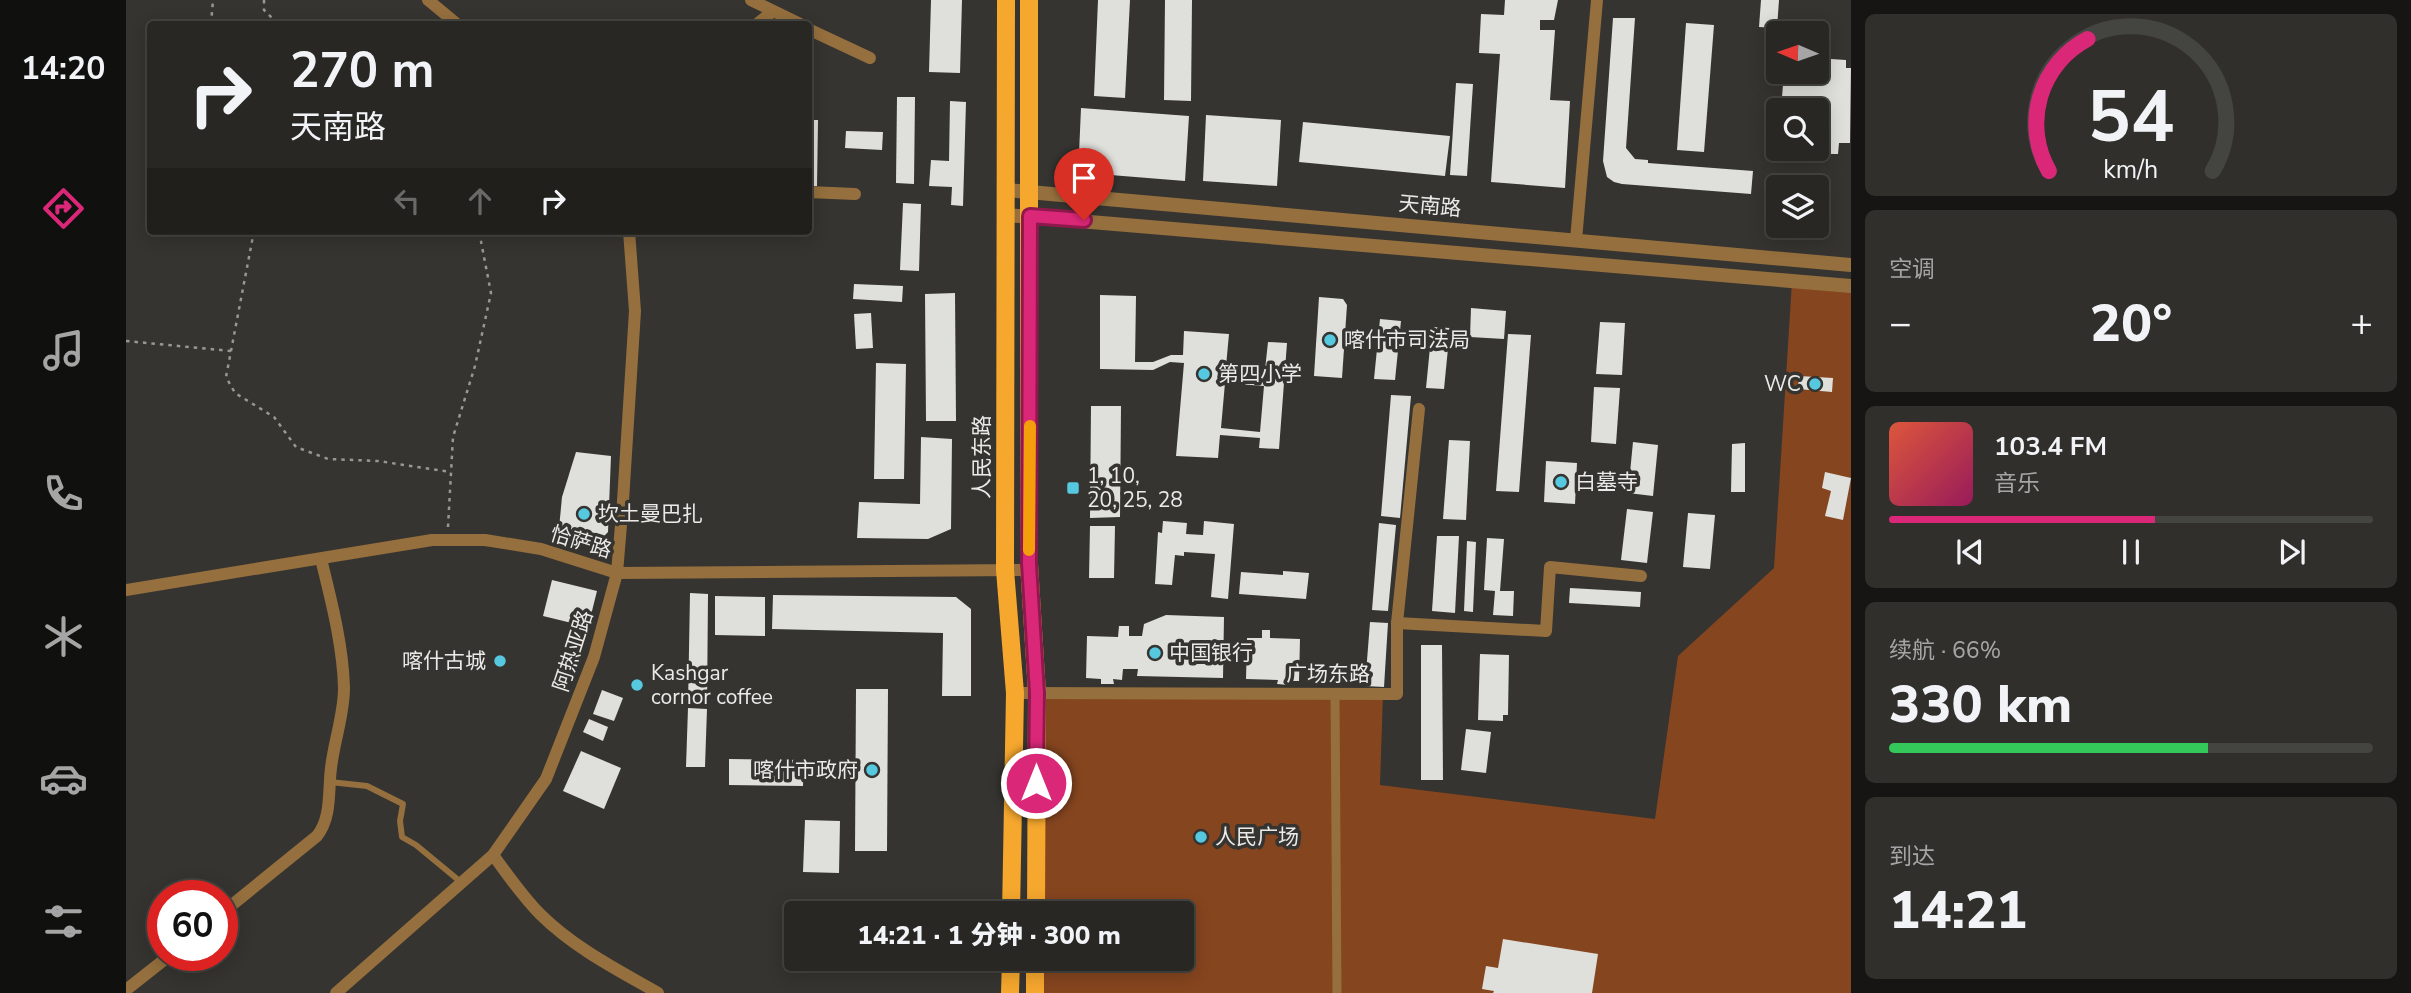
<!DOCTYPE html>
<html lang="zh">
<head>
<meta charset="utf-8">
<style>
  :root { --surface:#282724; --page:#302f2c; --text:#f1f3f6; --muted:#a5a5a6; --line:#444441; --accent:#db2777 }
  body { margin:0; font-family:"Nunito Sans","Noto Sans SC",sans-serif; background:var(--page); color:var(--text); height:100vh; display:flex; flex-direction:column; font-size:26px; white-space:nowrap }
  * { box-sizing:border-box; margin:0 }
  p { font-size:23px; color:var(--muted) }
  .icon { flex:none; width:38px; height:38px; fill:none; stroke:currentColor; stroke-width:2; stroke-linecap:round; stroke-linejoin:round }
  .map { position:relative; flex:1; overflow:hidden }
  .sheet { display:flex; flex-direction:column; gap:14px; padding:14px; background:#161514; width:560px }
  .sheet>* { flex:none }
  .banner { position:absolute; left:21px; top:21px; width:665px; height:214px; border-radius:7px; box-shadow:0 4px 18px #0003,0 0 0 2px var(--line); background:#282724; color:var(--text); overflow:hidden }
  .needle { width:46px; rotate:272deg }
  .controls { position:absolute; left:1640px; top:21px; display:grid; gap:14px }
  .controls a { display:grid; place-items:center; width:63px; height:63px; border-radius:7px; background:var(--surface); box-shadow:0 4px 18px #0003,0 0 0 2px var(--line); font-size:35px }
  .speed { position:absolute; left:21px; top:880px; display:flex; gap:14px; font-size:35px; font-weight:700; text-align:center }
  .speed>* { display:grid; place-content:center; width:91px; height:91px; border-radius:50%; background:var(--surface); box-shadow:0 4px 18px #0003,0 0 0 2px var(--line); line-height:1 }
  .speed .limit { border:10px solid #d22; background:#fff; color:#111 }
  .pin { position:absolute; display:grid; place-items:center; width:60px; height:60px; color:#fff; margin:-72px -30px; border-radius:50% 50% 50% 0; rotate:-45deg; box-shadow:0 0 7px #0007 }
  .pin .icon { rotate:45deg }
  .me { position:absolute; width:77px; margin:-38px; rotate:0deg; stroke-linejoin:round; filter:drop-shadow(0 0 5px #0008) }
  .turn { display:flex; align-items:center; gap:24px; height:147px; padding:0 28px; font-size:32px }
  .turn .icon { width:91px; height:91px; stroke-width:2.5 }
  .turn b { display:block; font-size:49px; line-height:60px }
  .lanes { display:flex; align-items:center; height:66px; padding:0 28px; background:#0003; justify-content:center; gap:35px; direction:ltr }
  .lanes .off { opacity:.35 }
  .big { font-size:52px; font-weight:800; line-height:1.1 }
  .sheet .tile { flex:1; display:flex; flex-direction:column; justify-content:center; gap:10px; min-width:0; padding:0 24px; border-radius:10px; background:var(--page) }
  .sheet .dial { align-items:center; gap:0 }
  .dial svg { height:182px; overflow:visible; fill:none; stroke:var(--line); stroke-width:7; stroke-linecap:round; text-anchor:middle }
  .dial text { fill:var(--text); stroke:none }
  .song { display:flex; align-items:center; gap:21px }
  .cover { width:84px; height:84px; border-radius:10px; background:linear-gradient(135deg,hsl(10 70% 55%),hsl(330 70% 35%)) }
  .played { height:7px; border-radius:4px; background:linear-gradient(90deg,var(--accent) 55%,var(--line) 55%) }
  .keys { display:flex; justify-content:space-around; direction:ltr }
  .heat { display:flex; justify-content:space-between; align-items:center; font-size:38px; direction:ltr }
  .charge { height:10px; border-radius:5px; background:linear-gradient(90deg,#34c759 66%,var(--line) 0) }
  .trip { position:absolute; left:658px; top:901px; width:410px; height:70px; border-radius:7px; background:var(--surface); box-shadow:0 4px 18px #0003,0 0 0 2px var(--line); font-weight:800; line-height:70px; text-align:center }
  main { display:flex; flex:1; min-height:0 }
  .tabs { display:flex; flex-direction:column; width:126px; justify-content:space-around; align-items:center; background:#10100e; color:var(--muted) }
  .tabs .icon { width:49px; height:49px }
  .tabs .current { color:var(--accent) }
  .tabs b { font-size:32px; color:var(--text) }
  .map>svg:first-child { display:block }
</style>
</head>
<body>
<main>
<nav class="tabs">
<b>14:20</b>
<svg class="icon current" aria-label="directions" viewBox="0 0 24 24"><path d="M12 3l9 9-9 9-9-9zM9 14v-3h6M13 9l2 2-2 2"/></svg>
<svg class="icon" aria-label="music" viewBox="0 0 24 24"><path d="M9 18V5l10-2v13"/><circle cx="6" cy="18" r="3"/><circle cx="16" cy="16" r="3"/></svg>
<svg class="icon" aria-label="phone" viewBox="0 0 24 24"><path d="M5 4h4l2 5-3 2q2 4 5 5l2-3 5 2v4C11 20 4 13 5 4z"/></svg>
<svg class="icon" aria-label="climate" viewBox="0 0 24 24"><path d="M12 3v18M4 7l16 10M4 17L20 7"/></svg>
<svg class="icon" aria-label="car" viewBox="0 0 24 24"><path d="M5 17H2v-5l4-1 3-4h7l3 4 3 1v5h-3M9 17h6M6 11h13"/><circle cx="7" cy="17" r="2"/><circle cx="17" cy="17" r="2"/></svg>
<svg class="icon" aria-label="filters" viewBox="0 0 24 24"><path d="M4 7h16M4 17h16"/><circle cx="9" cy="7" r="2"/><circle cx="15" cy="17" r="2"/></svg>
</nav>
<div class="map">
<svg width="1725" height="993" viewBox="0 0 1725 993">
  <rect width="100%" height="100%" fill="#353430"/>
  <!-- green -->
  <polygon fill="#85451f" points="1666,281 1725,286 1725,993 909,993 909,959 1055,959 1055,914 910,913 911,693 1257,694 1254,785 1529,819 1552,656 1648,568"/>
  <!-- building -->
  <g fill="#dfe0db" fill-rule="evenodd">
    <polygon points="805,0 836,0 834,73 803,72"/>
    <polygon points="972,0 1004,0 999,98 968,96"/>
    <polygon points="1039,0 1066,0 1065,101 1038,100"/>
    <polygon points="1379,0 1432,0 1428,20 1414,20 1414,30 1429,30 1424,100 1444,101 1439,188 1365,182 1374,54 1353,53 1355,14 1378,15"/>
    <polygon points="1635,0 1653,0 1651,28 1633,27"/>
    <polygon points="1487,18 1509,18 1500,148 1509,159 1522,160 1522,163 1627,171 1625,194 1496,184 1488,182 1481,177 1477,161"/>
    <polygon points="1560,23 1588,25 1578,152 1551,150"/>
    <polygon points="1690,58 1720,60 1720,68 1725,68 1724,143 1713,143 1712,154 1702,154 1702,149 1690,148 1690,110 1655,110 1658,72 1690,72"/>
    <polygon points="1330,83 1347,84 1341,176 1324,175"/>
    <polygon points="771,97 789,97 788,184 770,183"/>
    <polygon points="824,101 840,102 837,206 825,205 826,187 803,186 805,160 823,161"/>
    <polygon points="955,108 1063,116 1059,181 972,174 963,170 956,164 953,154"/>
    <polygon points="1080,115 1155,120 1151,186 1077,181"/>
    <polygon points="682,120 692,120 691,186 682,186"/>
    <polygon points="1177,122 1324,136 1319,176 1173,162"/>
    <polygon points="720,131 757,132 756,150 719,148"/>
    <polygon points="777,203 795,204 793,271 774,270"/>
    <polygon points="728,284 777,286 776,302 727,299"/>
    <polygon points="829,293 830,421 800,421 799,294"/>
    <path d="M974,295l36,1 -1,66h18l18,-7h12l1,-24 45,3 -4,43 39,2 4,-37 19,1 -8,106 -20,-1 1,-10 -40,-3 -2,23 -42,-2 8,-93 -14,-1 -17,8 -53,-1zM1099,383l39,3 -4,46 -39,-4z"/>
    <polygon points="1193,297 1217,299 1221,305 1216,378 1188,376"/>
    <polygon points="1345,308 1380,311 1378,339 1344,337"/>
    <polygon points="745,313 747,348 730,349 728,314"/>
    <polygon points="1254,319 1275,321 1269,380 1248,379"/>
    <polygon points="1474,322 1499,323 1496,375 1470,374"/>
    <polygon points="1306,327 1324,328 1318,389 1300,388"/>
    <polygon points="1382,334 1405,335 1393,492 1370,491"/>
    <polygon points="750,363 780,364 778,479 748,479"/>
    <polygon points="1673,376 1707,378 1706,392 1672,389"/>
    <polygon points="1468,387 1494,388 1490,444 1465,442"/>
    <polygon points="1265,395 1285,396 1274,518 1255,516"/>
    <polygon points="965,406 995,406 994,517 964,518"/>
    <polygon points="795,437 826,439 825,529 802,539 731,538 733,502 794,504"/>
    <polygon points="1323,440 1344,441 1340,520 1317,519"/>
    <polygon points="1507,442 1532,445 1527,496 1502,493"/>
    <polygon points="1619,443 1619,492 1605,492 1606,444"/>
    <polygon points="450,452 485,456 482,532 467,548 432,539 436,497"/>
    <polygon points="1420,461 1451,463 1449,504 1418,502"/>
    <polygon points="1699,472 1725,478 1717,520 1699,516 1705,491 1696,488"/>
    <polygon points="1501,509 1527,512 1521,563 1495,560"/>
    <polygon points="1562,513 1589,515 1584,569 1557,567"/>
    <polygon points="1037,521 1061,523 1060,534 1077,535 1078,521 1108,524 1102,599 1085,597 1089,554 1058,552 1058,556 1049,555 1046,585 1029,584 1032,532 1036,533"/>
    <polygon points="1253,523 1270,525 1262,611 1246,610"/>
    <polygon points="964,526 989,526 988,578 963,578"/>
    <polygon points="1311,536 1333,536 1329,613 1306,611"/>
    <polygon points="1361,538 1378,539 1374,591 1388,591 1387,616 1367,615 1369,591 1358,590"/>
    <polygon points="1341,541 1350,542 1347,612 1338,611"/>
    <polygon points="1157,571 1183,573 1180,599 1113,594 1115,572 1157,575"/>
    <polygon points="426,580 471,591 462,627 417,616"/>
    <polygon points="1444,588 1515,592 1514,607 1443,603"/>
    <polygon points="564,593 582,594 581,705 562,706"/>
    <polygon points="647,595 830,597 845,609 845,696 816,696 817,633 646,629"/>
    <polygon points="589,596 639,597 639,636 589,635"/>
    <polygon points="1040,615 1098,617 1097,678 1011,676 1012,669 997,669 996,680 987,679 988,684 975,684 975,679 960,678 961,636 992,637 993,626 1003,626 1003,636 1016,636 1018,624"/>
    <polygon points="1244,622 1262,623 1258,687 1239,686"/>
    <polygon points="1136,630 1144,630 1144,638 1174,639 1173,681 1164,681 1163,685 1151,684 1152,680 1120,679 1121,638 1136,638"/>
    <polygon points="1295,645 1316,645 1317,780 1295,780"/>
    <polygon points="1354,654 1383,655 1382,715 1377,715 1377,721 1352,720"/>
    <polygon points="730,689 762,689 761,851 729,851"/>
    <polygon points="476,690 497,698 488,721 467,714"/>
    <polygon points="562,708 581,709 579,767 560,767"/>
    <polygon points="463,719 482,727 477,741 457,732"/>
    <polygon points="1340,729 1365,732 1360,773 1335,770"/>
    <polygon points="455,751 495,768 478,809 437,791"/>
    <polygon points="603,759 678,760 677,786 603,785"/>
    <polygon points="679,820 714,821 713,873 677,872"/>
    <polygon points="1377,939 1472,954 1466,993 1367,993 1368,991 1356,989 1360,966 1372,968"/>
  </g>
  <g fill="none" stroke-linecap="round" stroke-linejoin="round">
    <!-- path -->
    <g stroke="#989794" stroke-width="2.5" stroke-dasharray="3.5 5" stroke-linecap="butt">
      <polyline points="138,0 138,10 152,24"/>
      <polyline points="85,24 87,0"/>
      <polyline points="128,231 100,377 109,393 148,417 170,447 202,459 252,461 325,472"/>
      <polyline points="0,341 105,351"/>
      <polyline points="322,527 327,437 349,366 365,293 353,231"/>
    </g>
    <!-- service -->
    <polyline stroke="#956f3d" stroke-width="6" points="204,782 241,786 277,804 274,821 276,837 290,845 336,883"/>
    <!-- pedestrian -->
    <polyline stroke="#956f3d" stroke-width="9" points="1209,693 1211,993"/>
    <!-- minor -->
    <g stroke="#956f3d" stroke-width="12">
      <polyline points="302,0 331,24"/>
      <polyline points="625,0 674,24"/>
      <polyline points="631,24 646,12"/>
      <polyline points="682,29 744,58"/>
      <polyline points="682,192 729,194"/>
      <polyline points="1450,240 1471,0"/>
      <polyline points="0,590 306,540 359,540 415,549 491,573 904,570"/>
      <polyline points="1271,623 1420,631 1424,567 1515,576"/>
      <polyline points="889,693 1271,694 1271,623 1293,409"/>
      <path d="M367,855c15,20 29,41 47,59 34,34 78,56 118,79"/>
      <path d="M96,913l95,-77c15,-19 11,-45 14,-68 3,-27 13,-53 13,-80 -1,-43 -13,-88 -23,-129"/>
      <polyline points="0,990 43,956"/>
      <polyline points="210,993 367,855 420,779 468,657 491,573 497,501 509,311 503,231"/>
    </g>
    <!-- tertiary -->
    <g stroke="#956f3d" stroke-width="14">
      <polyline points="880,190 1725,265"/>
      <polyline points="880,215 1725,286"/>
    </g>
    <!-- primary -->
    <g stroke="#f5a72e" stroke-width="18">
      <polyline points="880,0 879,570 889,693 885,914"/>
      <polyline points="903,0 903,564 911,693 910,914"/>
      <polyline points="884,993 885,959"/>
      <polyline points="909,993 909,959"/>
    </g>
  </g>
  <g fill="none" stroke-linecap="round" stroke-linejoin="round">
    <!-- route casing -->
    <g stroke="#8e194d" stroke-width="18">
      <polyline id="route" points="910,783 911,693 903,564 904,216 958,220"/>
    </g>
    <!-- route -->
    <use href="#route" stroke="#db2777" stroke-width="12"/>
    <!-- slow -->
    <polyline stroke="#f59e0b" stroke-width="12" points="903,550 904,426"/>
  </g>
  <!-- markers -->
  <g fill="#56c9e0" stroke="#353430" stroke-width="2.5">
    <circle cx="1204" cy="340" r="7"/>
    <circle cx="1078" cy="374" r="7"/>
    <circle cx="1689" cy="384" r="7"/>
    <circle cx="1435" cy="482" r="7"/>
    <rect x="940" y="481" width="14" height="14" rx="3.5"/>
    <circle cx="458" cy="514" r="7"/>
    <circle cx="1029" cy="653" r="7"/>
    <circle cx="374" cy="661" r="7"/>
    <circle cx="511" cy="685" r="7"/>
    <circle cx="746" cy="770" r="7"/>
    <circle cx="1075" cy="837" r="7"/>
  </g>
  <g text-anchor="middle" dominant-baseline="central" stroke-width="7" stroke-linejoin="round" paint-order="stroke">
    <!-- street labels -->
    <g font-size="21" fill="#ebeae8" stroke="#353430">
      <text transform="translate(1304 206) rotate(5)">天南路</text>
      <text transform="translate(856 457) rotate(-90)">人民东路</text>
      <text transform="translate(455 542) rotate(17)">恰萨路</text>
      <text transform="translate(447 651) rotate(-72)">阿热亚路</text>
      <text x="1202" y="674">广场东路</text>
    </g>
    <!-- poi labels -->
    <g font-size="21" fill="#ebeae8" stroke="#353430" text-anchor="start">
      <text x="1218" y="340">喀什市司法局</text>
      <text x="1092" y="374">第四小学</text>
      <text x="1675" y="384" text-anchor="end">WC</text>
      <text x="961" y="476">1, 10,<tspan x="961" dy="24">20, 25, 28</tspan></text>
      <text x="1449" y="482">白墓寺</text>
      <text x="472" y="514">坎土曼巴扎</text>
      <text x="1043" y="653">中国银行</text>
      <text x="360" y="661" text-anchor="end">喀什古城</text>
      <text x="525" y="673">Kashgar<tspan x="525" dy="24">cornor coffee</tspan></text>
      <text x="732" y="770" text-anchor="end">喀什市政府</text>
      <text x="1089" y="837">人民广场</text>
    </g>
  </g>
</svg>
<div class="controls">
<a><svg class="needle" viewBox="-14 -14 28 28"><path d="M0-13l5 13h-10z" fill="#e53935"/><path d="M0 13l5-13h-10z" fill="#a5a5a6"/></svg></a>
<a><svg class="icon" aria-label="search" viewBox="0 0 24 24"><circle cx="10" cy="10" r="6"/><path d="M15 15l6 6"/></svg></a>
<a><svg class="icon" aria-label="layers" viewBox="0 0 24 24"><path d="M12 4l9 5-9 5-9-5zM3 14l9 5 9-5"/></svg></a>
</div>
<div class="speed"><div class="limit">60</div></div>
<div class="pin" style="left:958px;top:220px;background:#d93025"><svg class="icon" aria-label="arrive" viewBox="0 0 24 24"><path d="M6 21V4h12l-3 4 3 4H6"/></svg></div>
<svg class="me" style="left:910px;top:783px" viewBox="-20 -20 40 40"><circle r="17" fill="#db2777" stroke="#fff" stroke-width="3"/><path d="M0-11L8 9 0 5-8 9z" fill="#fff"/></svg>
<div class="trip">14:21 · 1 分钟 · 300 m</div>
<div class="banner">
<div class="turn"><svg class="icon" aria-label="right" viewBox="0 0 24 24"><path d="M7 20v-9h11M14 6l5 5-5 5"/></svg><div><b>270 m</b>天南路</div></div>
<div class="lanes"><svg class="icon off" aria-label="left" viewBox="0 0 24 24"><path d="M17 20v-9H6M10 6l-5 5 5 5"/></svg><svg class="icon off" aria-label="ahead" viewBox="0 0 24 24"><path d="M12 20V5M6 11l6-6 6 6"/></svg><svg class="icon" aria-label="right" viewBox="0 0 24 24"><path d="M7 20v-9h11M14 6l5 5-5 5"/></svg></div>
</div>
</div>
<section class="sheet">
<div class="tile dial"><svg viewBox="0 0 100 80">
<path d="M14 69A42 42 0 1 1 86 69"/>
<path d="M14 69A42 42 0 0 1 31 11" stroke="#db2777"/>
<text x="50" y="56" font-size="32" font-weight="700">54</text>
<text x="50" y="72" font-size="11">km/h</text>
</svg></div>
<div class="tile"><p>空调</p>
<div class="heat"><a>−</a><b class="big">20°</b><a>+</a></div>
</div>
<div class="tile">
<div class="song"><i class="cover"></i><div><b>103.4 FM</b><p>音乐</p></div></div>
<div class="played"></div>
<div class="keys"><svg class="icon" aria-label="previous" viewBox="0 0 24 24"><path d="M18 5L8 12l10 7zM5 5v14"/></svg><svg class="icon" aria-label="pause" viewBox="0 0 24 24"><path d="M8 5v14M16 5v14"/></svg><svg class="icon" aria-label="next" viewBox="0 0 24 24"><path d="M6 5l10 7-10 7zM19 5v14"/></svg></div>
</div>
<div class="tile"><p>续航 · 66%</p><b class="big">330 km</b><div class="charge"></div></div>
<div class="tile"><p>到达</p><b class="big">14:21</b></div>
</section>
</main>
</body>
</html>
